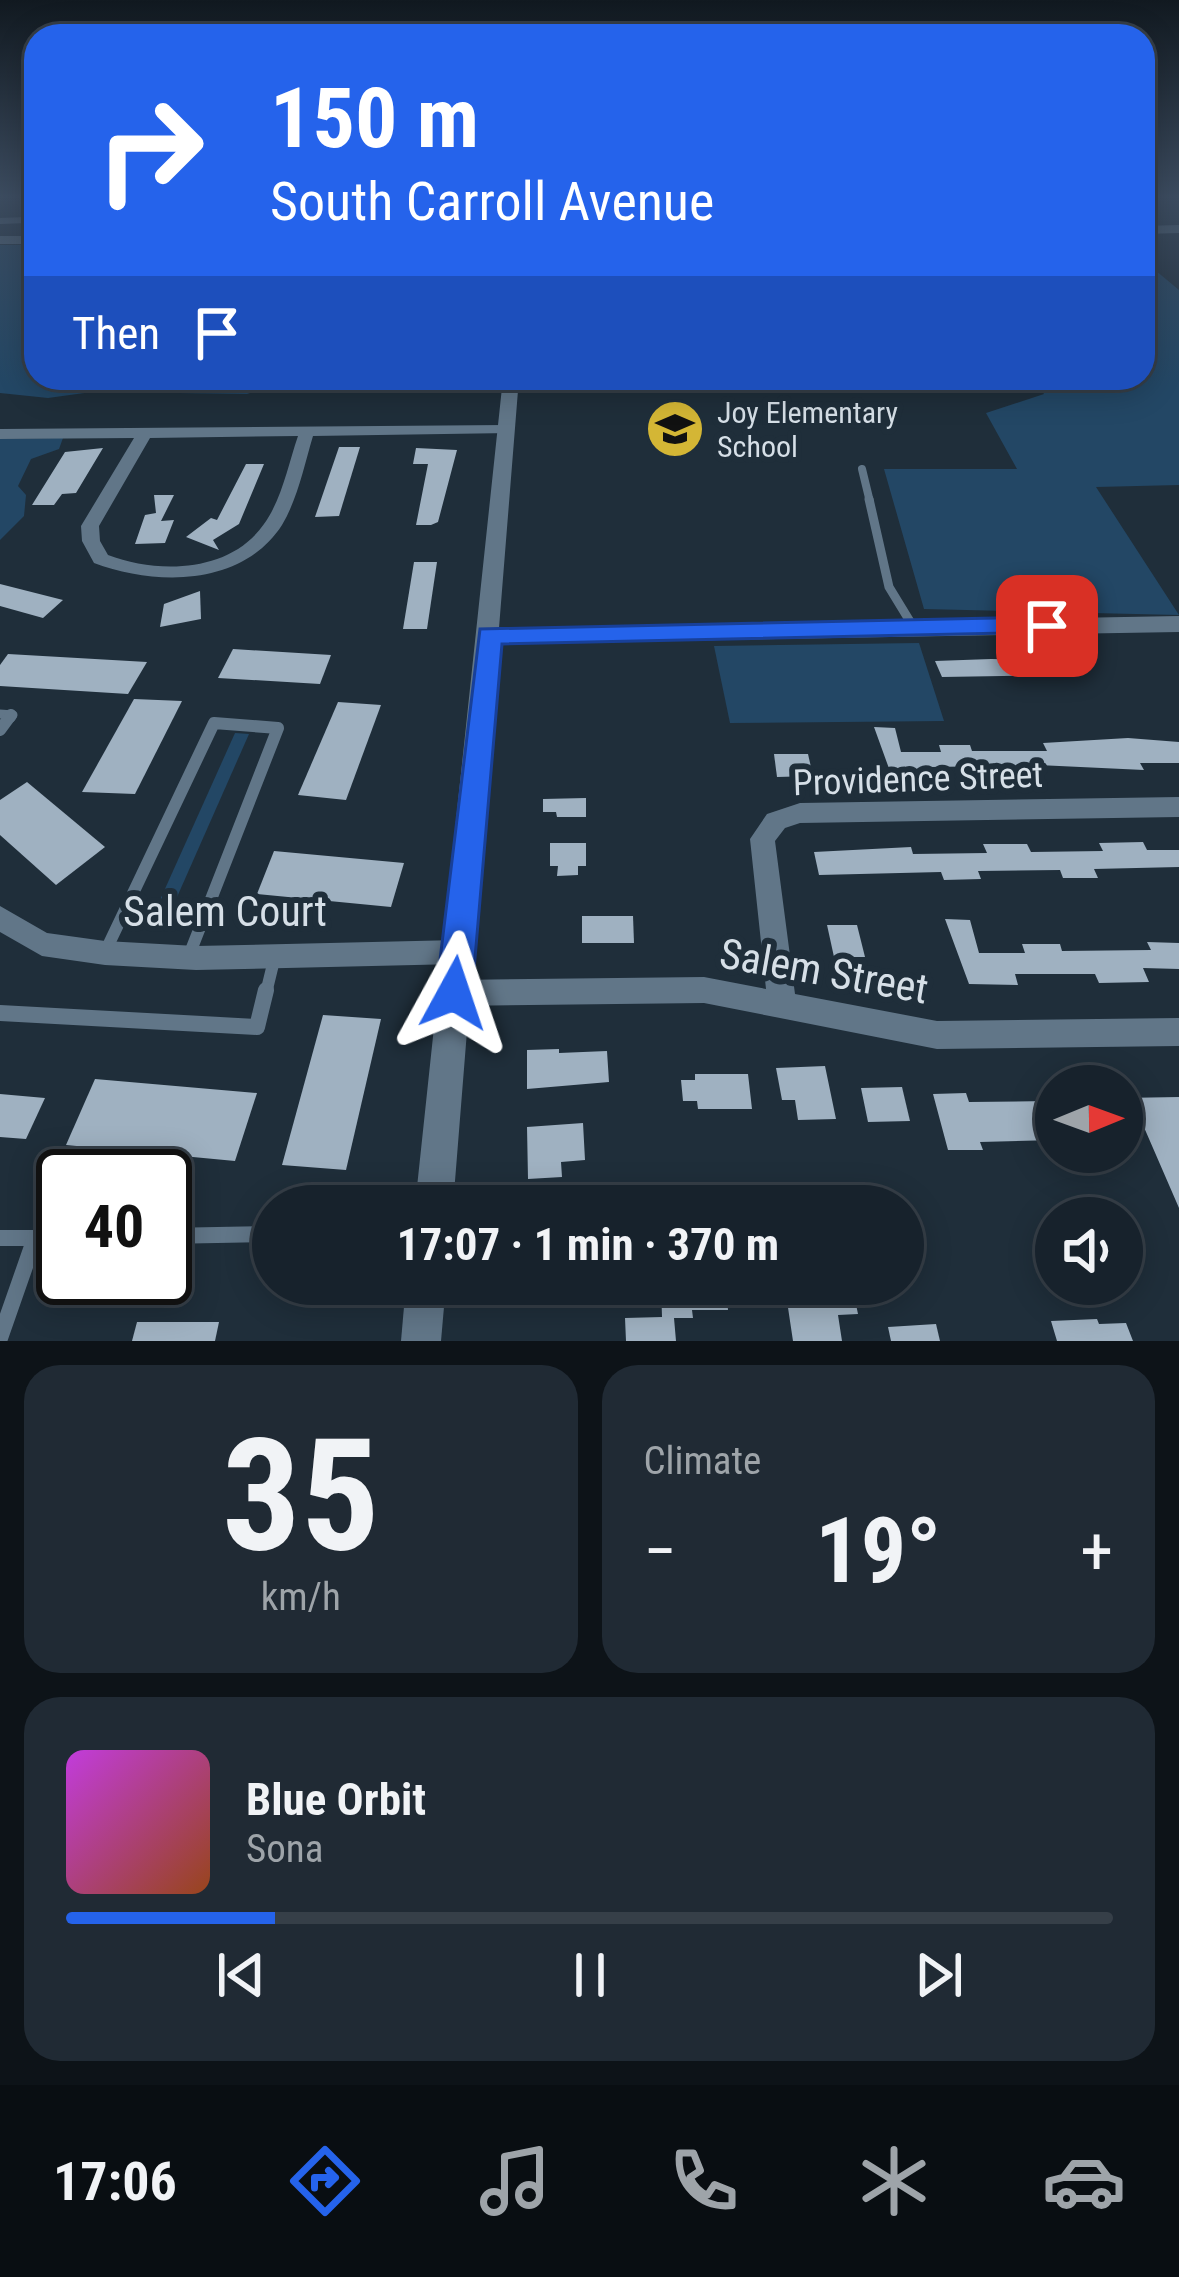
<!DOCTYPE html>
<html lang="en">
<head>
<meta charset="utf-8">
<style>
  :root { --surface:#17222c; --page:#202a34; --text:#f1f3f6; --muted:#9ea4a9; --line:#363f48; --accent:#2563eb }
  body { margin:0; font-family:"Roboto Condensed",sans-serif; background:var(--page); color:var(--text); height:100vh; display:flex; flex-direction:column; font-size:45px; white-space:nowrap }
  * { box-sizing:border-box; margin:0 }
  p { font-size:39px; color:var(--muted) }
  .icon { flex:none; width:66px; height:66px; fill:none; stroke:currentColor; stroke-width:2; stroke-linecap:round; stroke-linejoin:round }
  .map { position:relative; height:1341px; overflow:hidden }
  .panel { display:flex; flex-direction:column; gap:24px; padding:24px; background:#0d1318; flex:1 }
  .panel>* { flex:none }
  .hud { position:absolute; left:24px; top:24px; width:1131px; height:366px; border-radius:36px; box-shadow:0 6px 30px #0003,0 0 0 3px var(--line); background:#2563eb; color:#fff; overflow:hidden }
  .needle { width:78px; rotate:89deg }
  .fabs { position:absolute; left:1035px; top:1065px; display:grid; gap:24px }
  .fabs a { display:grid; place-items:center; width:108px; height:108px; border-radius:50%; background:var(--surface); box-shadow:0 6px 30px #0003,0 0 0 3px var(--line); font-size:60px }
  .speed { position:absolute; left:36px; top:1149px; display:flex; gap:24px; font-size:60px; font-weight:700; text-align:center }
  .speed>* { display:grid; place-content:center; width:156px; height:156px; border-radius:50%; background:var(--surface); box-shadow:0 6px 30px #0003,0 0 0 3px var(--line); line-height:1 }
  .speed .limit { border:6px solid #111; border-radius:18px; background:#fff; color:#111 }
  .pin { position:absolute; display:grid; place-items:center; width:102px; height:102px; color:#fff; margin:-51px; border-radius:24px; box-shadow:0 6px 18px #0006 }
  .me { position:absolute; width:132px; margin:-66px; rotate:5deg; stroke-linejoin:round; filter:drop-shadow(0 0 9px #0008) }
  .turn { display:flex; align-items:center; gap:42px; height:252px; padding:0 48px; font-size:54px }
  .turn .icon { width:156px; height:156px; stroke-width:2.5 }
  .turn b { display:block; font-size:84px; line-height:102px }
  .then { display:flex; align-items:center; height:114px; padding:0 48px; background:#0003; gap:24px; font-size:45px }
  .big { font-size:90px; font-weight:700; line-height:1.1 }
  .panel .card { flex:1; display:flex; flex-direction:column; justify-content:center; gap:18px; min-width:0; padding:0 42px; border-radius:36px; background:var(--page) }
  .panel .dial { align-items:center; gap:0 }
  .dial b { font-size:156px; line-height:1 }
  .song { display:flex; align-items:center; gap:36px }
  .cover { width:144px; height:144px; border-radius:18px; background:linear-gradient(135deg,hsl(290 70% 55%),hsl(20 70% 35%)) }
  .played { height:12px; border-radius:6px; background:linear-gradient(90deg,var(--accent) 20%,var(--line) 20%) }
  .keys { display:flex; justify-content:space-around; direction:ltr }
  .heat { display:flex; justify-content:space-between; align-items:center; font-size:66px; direction:ltr }
  .panel .tiles { flex:1; display:grid; gap:24px; grid-template-columns:1fr 1fr }
  .card:last-child { grid-column:span 2 }
  .trip { position:absolute; left:252px; top:1185px; width:672px; height:120px; border-radius:60px; background:var(--surface); box-shadow:0 6px 30px #0003,0 0 0 3px var(--line); font-weight:700; line-height:120px; text-align:center }
  .tab-bar { display:flex; height:192px; justify-content:space-around; align-items:center; background:#090e12; color:var(--muted) }
  .tab-bar .icon { width:84px; height:84px }
  .tab-bar .active { color:var(--accent) }
  .tab-bar b { font-size:54px; color:var(--text) }
  .map>svg:first-child { display:block }
</style>
</head>
<body>
<div class="map">
<svg width="1179" height="1341" viewBox="0 0 1179 1341">
  <rect width="100%" height="100%" fill="#1f2e3a"/>
  <!-- green -->
  <g fill="#234765">
    <polygon points="0,245 36,245 36,378 370,378 341,390 281,383 247,394 178,393 150,384 48,398 0,393"/>
    <polygon points="1143,260 1179,290 1179,485 1096,487 1179,615 924,609 884,469 1017,469 986,413 1044,394 1034,378 1143,378"/>
    <polygon points="63,438 59,449 31,459 18,486 26,495 24,516 0,540 0,439"/>
    <polygon points="919,643 944,721 730,723 714,646"/>
    <polygon points="235,733 249,734 166,922 151,920"/>
  </g>
  <!-- building -->
  <g fill="#9fb1c1">
    <polygon points="339,447 360,447 339,516 315,517"/>
    <polygon points="103,448 76,493 62,494 54,505 32,505 65,452"/>
    <polygon points="416,448 457,450 438,522 431,525 416,525 428,464 413,464"/>
    <polygon points="246,464 264,464 239,524 213,540 219,550 186,537 211,518 217,520"/>
    <polygon points="154,495 174,495 161,521 174,520 165,543 135,544 145,515 156,513"/>
    <polygon points="414,562 437,562 427,629 403,629"/>
    <polygon points="0,584 63,600 43,618 0,606"/>
    <polygon points="200,591 201,619 160,627 164,604"/>
    <polygon points="233,649 331,655 320,684 218,678"/>
    <polygon points="8,654 147,662 128,694 0,686 0,665"/>
    <polygon points="991,659 1056,660 1064,675 942,677 935,661"/>
    <polygon points="134,699 182,701 135,794 82,792"/>
    <polygon points="338,702 381,705 346,800 298,795"/>
    <polygon points="874,727 895,728 901,752 941,752 939,745 970,745 972,751 1047,751 1043,743 1128,738 1179,742 1179,763 1140,763 1144,770 1038,765 1042,772 1000,772 998,766 931,767 933,774 891,774"/>
    <polygon points="774,754 808,754 813,776 777,777"/>
    <polygon points="27,782 105,847 56,885 0,835 0,800"/>
    <polygon points="586,798 586,817 557,817 556,812 543,812 543,799"/>
    <polygon points="1143,842 1147,850 1179,850 1179,867 1094,869 1098,878 1063,878 1060,870 978,871 981,879 944,880 941,872 819,875 814,852 911,847 913,854 987,853 983,844 1027,844 1031,852 1103,851 1099,843"/>
    <polygon points="550,843 586,843 586,866 578,866 578,875 557,876 558,866 550,866"/>
    <polygon points="274,851 404,863 391,907 257,894"/>
    <polygon points="582,916 633,916 634,943 582,943"/>
    <polygon points="945,919 970,920 979,953 1025,953 1022,944 1060,944 1062,951 1151,950 1147,942 1179,943 1179,969 1143,968 1149,982 1099,983 1095,974 1015,974 1018,985 969,984"/>
    <polygon points="827,925 857,925 865,957 834,957"/>
    <polygon points="323,1015 381,1019 346,1170 282,1165"/>
    <polygon points="559,1049 559,1053 607,1051 609,1082 527,1089 527,1050"/>
    <polygon points="825,1066 836,1119 798,1120 795,1100 782,1100 776,1068"/>
    <polygon points="695,1074 748,1074 752,1109 698,1109 697,1101 683,1101 681,1080 695,1080"/>
    <polygon points="95,1079 257,1093 235,1161 66,1145"/>
    <polygon points="902,1087 910,1121 868,1122 861,1088"/>
    <polygon points="966,1093 969,1102 1048,1101 1056,1140 980,1142 983,1150 948,1150 933,1094"/>
    <polygon points="0,1094 45,1098 26,1139 0,1137"/>
    <polygon points="1179,1097 1179,1208 1143,1125 1122,1125 1122,1098"/>
    <polygon points="583,1123 585,1160 561,1162 562,1177 528,1179 527,1127"/>
    <polygon points="661,1284 726,1284 728,1310 692,1310 693,1318 674,1318 676,1341 626,1341 625,1318 662,1317"/>
    <polygon points="852,1285 858,1314 838,1315 842,1341 793,1341 787,1301 839,1300 837,1286"/>
    <polygon points="1097,1319 1099,1324 1126,1323 1133,1341 1057,1341 1051,1321"/>
    <polygon points="137,1322 219,1322 215,1341 132,1341"/>
    <polygon points="936,1324 940,1341 891,1341 888,1327"/>
  </g>
  <g fill="none" stroke-linecap="round" stroke-linejoin="round">
    <!-- service-far4 -->
    <polyline stroke="#617688" stroke-width="6" points="0,221 26,220"/>
    <!-- service-far3 -->
    <polyline stroke="#617688" stroke-width="8" points="862,469 870,502"/>
    <!-- service-far2 -->
    <g stroke="#617688" stroke-width="9">
      <polyline points="869,499 889,587 914,628"/>
      <polyline points="0,714 13,715 11,718"/>
    </g>
    <!-- service-far1 -->
    <g stroke="#617688" stroke-width="12">
      <polyline points="0,730 11,715"/>
      <polyline points="106,950 214,723 278,728 188,958"/>
      <polyline points="266,993 275,956"/>
    </g>
    <!-- service -->
    <g stroke="#617688" stroke-width="16">
      <polyline points="0,1013 257,1027 266,990"/>
      <polyline points="165,1236 273,1234"/>
      <polyline points="0,1238 35,1238"/>
      <polyline points="0,1338 35,1238 63,1238"/>
    </g>
    <!-- minor -->
    <g fill="#617688" fill-rule="evenodd">
      <path d="M506,425l8,5 -2,3 -199,3c-9,30 -15,62 -31,89 -40,62 -126,61 -188,38l-12,-22 -1,-15 53,-88 -134,1v-10zM298,436c-10,29 -16,63 -34,88 -34,49 -106,50 -156,31l-8,-14 -1,-15 51,-88z"/>
      <polygon points="1179,797 1179,817 800,823 785,828 775,841 795,994 937,1021 1179,1018 1179,1046 937,1049 704,1003 454,1006 444,1002 440,993 444,984 454,980 704,977 766,989 750,839 767,814 800,803"/>
      <polygon points="0,906 47,933 105,941 196,946 458,940 468,943 472,952 468,961 458,964 196,970 105,965 42,956 0,932"/>
    </g>
    <!-- tertiary -->
    <g fill="#617688" fill-rule="evenodd">
      <polygon points="1179,225 1179,233 1143,234 1143,226"/>
      <rect x="0" y="236" width="36" height="8"/>
      <polygon points="503,378 519,378 499,628 1179,616 1179,632 498,644 453,1206 415,1206"/>
      <polygon points="406,1284 446,1284 441,1341 401,1341"/>
    </g>
  </g>
  <!-- sky -->
  <linearGradient id="sky" x2="0" y2="1"><stop stop-color="#111920"/><stop offset="0.51" stop-color="#3c4c60"/><stop offset="1" stop-color="#3c4c60" stop-opacity="0"/></linearGradient>
  <rect width="1179" height="386" fill="url(#sky)"/>
  <!-- route -->
  <polygon fill="#2563eb" stroke="#184099" stroke-width="3" points="1047,617 1060,626 1056,632 502,644 472,993 467,1005 454,1010 441,1005 436,993 480,629"/>
  <!-- icons -->
  <defs>
    <g id="school-disc" transform="scale(3)"><circle r="9.5" fill="#d4b635" stroke="#1f2e3a"/><path d="M0-5L7-2L0 1L-7-2ZM-4 1L0 2.5L4 1V4Q0 6-4 4Z" fill="#111"/></g>
  </defs>
  <g fill-rule="evenodd">
    <use href="#school-disc" x="675" y="429"/>
  </g>
  <g text-anchor="middle" dominant-baseline="central" stroke-width="12" stroke-linejoin="round" paint-order="stroke">
    <!-- far-poi labels -->
    <g font-size="30" fill="#d6dfe7" stroke="#1f2e3a" text-anchor="start">
      <text x="717" y="412">Joy Elementary<tspan x="717" dy="34">School</tspan></text>
    </g>
    <!-- street labels -->
    <g font-size="36" fill="#d6dfe7" stroke="#1f2e3a">
      <text transform="translate(918 779) rotate(-2)">Providence Street</text>
    </g>
    <!-- near-street labels -->
    <g font-size="42" fill="#d6dfe7" stroke="#1f2e3a">
      <text x="225" y="911">Salem Court</text>
      <text transform="translate(824 971) rotate(10)">Salem Street</text>
    </g>
  </g>
</svg>
<div class="fabs">
<a><svg class="needle" viewBox="-14 -14 28 28"><path d="M0-13l5 13h-10z" fill="#e53935"/><path d="M0 13l5-13h-10z" fill="#9ea4a9"/></svg></a>
<a><svg class="icon" aria-label="sound" viewBox="0 0 24 24"><path d="M4 9h4l5-4v14l-5-4H4zM17 9q2 3 0 6"/></svg></a>
</div>
<div class="speed"><div class="limit">40</div></div>
<div class="pin" style="left:1047px;top:626px;background:#d93025"><svg class="icon" aria-label="arrive" viewBox="0 0 24 24"><path d="M6 21V4h12l-3 4 3 4H6"/></svg></div>
<svg class="me" style="left:454px;top:993px" viewBox="-20 -20 40 40"><path d="M0-17L14 15 0 8-14 15z" fill="#2563eb" stroke="#fff" stroke-width="4"/></svg>
<div class="trip">17:07 · 1 min · 370 m</div>
<div class="hud">
<div class="turn"><svg class="icon" aria-label="right" viewBox="0 0 24 24"><path d="M7 20v-9h11M14 6l5 5-5 5"/></svg><div><b>150 m</b>South Carroll Avenue</div></div>
<div class="then">Then<svg class="icon" aria-label="arrive" viewBox="0 0 24 24"><path d="M6 21V4h12l-3 4 3 4H6"/></svg></div>
</div>
</div>
<section class="panel">
<div class="tiles">
<div class="card dial"><b>35</b><p>km/h</p></div>
<div class="card"><p>Climate</p>
<div class="heat"><a>−</a><b class="big">19°</b><a>+</a></div>
</div>
<div class="card">
<div class="song"><i class="cover"></i><div><b>Blue Orbit</b><p>Sona</p></div></div>
<div class="played"></div>
<div class="keys"><svg class="icon" aria-label="previous" viewBox="0 0 24 24"><path d="M18 5L8 12l10 7zM5 5v14"/></svg><svg class="icon" aria-label="pause" viewBox="0 0 24 24"><path d="M8 5v14M16 5v14"/></svg><svg class="icon" aria-label="next" viewBox="0 0 24 24"><path d="M6 5l10 7-10 7zM19 5v14"/></svg></div>
</div>
</div>
</section>
<nav class="tab-bar">
<b>17:06</b>
<svg class="icon active" aria-label="directions" viewBox="0 0 24 24"><path d="M12 3l9 9-9 9-9-9zM9 14v-3h6M13 9l2 2-2 2"/></svg>
<svg class="icon" aria-label="music" viewBox="0 0 24 24"><path d="M9 18V5l10-2v13"/><circle cx="6" cy="18" r="3"/><circle cx="16" cy="16" r="3"/></svg>
<svg class="icon" aria-label="phone" viewBox="0 0 24 24"><path d="M5 4h4l2 5-3 2q2 4 5 5l2-3 5 2v4C11 20 4 13 5 4z"/></svg>
<svg class="icon" aria-label="climate" viewBox="0 0 24 24"><path d="M12 3v18M4 7l16 10M4 17L20 7"/></svg>
<svg class="icon" aria-label="car" viewBox="0 0 24 24"><path d="M5 17H2v-5l4-1 3-4h7l3 4 3 1v5h-3M9 17h6M6 11h13"/><circle cx="7" cy="17" r="2"/><circle cx="17" cy="17" r="2"/></svg>
</nav>
</body>
</html>
